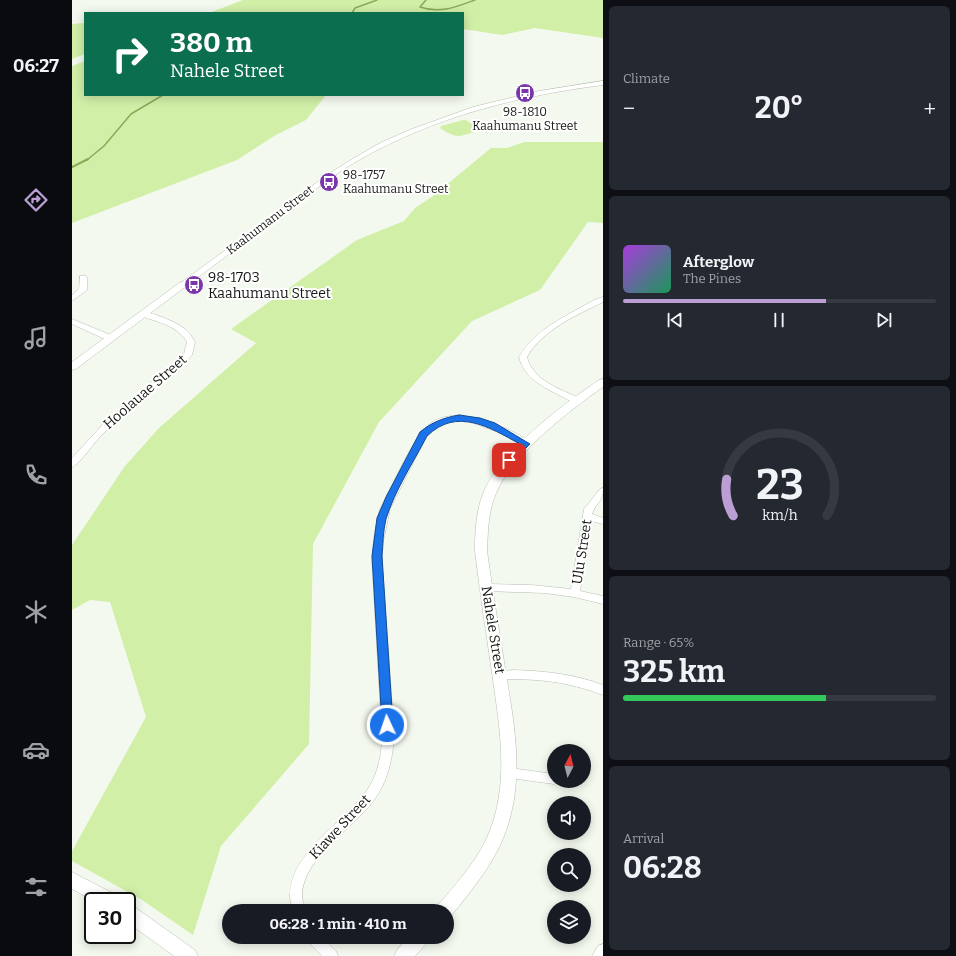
<!DOCTYPE html>
<html lang="en">
<head>
<meta charset="utf-8">
<style>
  :root { --surface:#171b24; --page:#242831; --text:#f1f3f6; --muted:#9ea1a6; --line:#363941; --accent:#bb9ed4 }
  body { margin:0; font-family:Bitter,serif; background:var(--page); color:var(--text); height:100vh; display:flex; flex-direction:column; font-size:15px; white-space:nowrap }
  * { box-sizing:border-box; margin:0 }
  p { font-size:13px; color:var(--muted) }
  .icon { flex:none; width:22px; height:22px; fill:none; stroke:currentColor; stroke-width:2; stroke-linecap:round; stroke-linejoin:round }
  .map { position:relative; flex:1; overflow:hidden }
  .sheet { display:flex; flex-direction:column; gap:6px; padding:6px; background:#0d0f14; width:353px }
  .sheet>* { flex:none }
  .hud { position:absolute; left:12px; top:12px; width:380px; height:84px; border-radius:0px; box-shadow:0 2px 10px #0003; background:#0b6e4f; color:#fff; overflow:hidden }
  .needle { width:26px; rotate:7deg }
  .tools { position:absolute; left:475px; top:744px; display:grid; gap:8px }
  .tools a { display:grid; place-items:center; width:44px; height:44px; border-radius:50%; background:var(--surface); box-shadow:0 2px 10px #0003; font-size:20px }
  .speed { position:absolute; left:12px; top:892px; display:flex; gap:8px; font-size:20px; font-weight:700; text-align:center }
  .speed>* { display:grid; place-content:center; width:52px; height:52px; border-radius:50%; background:var(--surface); box-shadow:0 2px 10px #0003; line-height:1 }
  .speed .limit { border:2px solid #111; border-radius:6px; background:#fff; color:#111 }
  .pin { position:absolute; display:grid; place-items:center; width:34px; height:34px; color:#fff; margin:-17px; border-radius:8px; box-shadow:0 2px 6px #0006 }
  .me { position:absolute; width:44px; margin:-22px; rotate:357deg; stroke-linejoin:round; filter:drop-shadow(0 0 3px #0008) }
  .turn { display:flex; align-items:center; gap:14px; height:84px; padding:0 20px; font-size:18px }
  .turn .icon { width:52px; height:52px; stroke-width:2.5 }
  .turn b { display:block; font-size:28px; line-height:34px }
  .big { font-size:30px; font-weight:700; line-height:1.1 }
  .sheet .widget { flex:1; display:flex; flex-direction:column; justify-content:center; gap:6px; min-width:0; padding:0 14px; border-radius:6px; background:var(--page) }
  .sheet .dial { align-items:center; gap:0 }
  .dial svg { height:104px; overflow:visible; fill:none; stroke:var(--line); stroke-width:7; stroke-linecap:round; text-anchor:middle }
  .dial text { fill:var(--text); stroke:none }
  .song { display:flex; align-items:center; gap:12px }
  .cover { width:48px; height:48px; border-radius:6px; background:linear-gradient(135deg,hsl(280 70% 55%),hsl(150 70% 35%)) }
  .played { height:4px; border-radius:2px; background:linear-gradient(90deg,var(--accent) 65%,var(--line) 65%) }
  .keys { display:flex; justify-content:space-around; direction:ltr }
  .heat { display:flex; justify-content:space-between; align-items:center; font-size:22px; direction:ltr }
  .charge { height:6px; border-radius:3px; background:linear-gradient(90deg,#34c759 65%,var(--line) 0) }
  .trip { position:absolute; left:150px; top:904px; width:232px; height:40px; border-radius:20px; background:var(--surface); box-shadow:0 2px 10px #0003; font-weight:700; line-height:40px; text-align:center }
  main { display:flex; flex:1; min-height:0 }
  .tabs { display:flex; flex-direction:column; width:72px; justify-content:space-around; align-items:center; background:#090b0e; color:var(--muted) }
  .tabs .icon { width:28px; height:28px }
  .tabs .active { color:var(--accent) }
  .tabs b { font-size:18px; color:var(--text) }
  .map>svg:first-child { display:block }
</style>
</head>
<body>
<main>
<nav class="tabs">
<b>06:27</b>
<svg class="icon active" aria-label="directions" viewBox="0 0 24 24"><path d="M12 3l9 9-9 9-9-9zM9 14v-3h6M13 9l2 2-2 2"/></svg>
<svg class="icon" aria-label="music" viewBox="0 0 24 24"><path d="M9 18V5l10-2v13"/><circle cx="6" cy="18" r="3"/><circle cx="16" cy="16" r="3"/></svg>
<svg class="icon" aria-label="phone" viewBox="0 0 24 24"><path d="M5 4h4l2 5-3 2q2 4 5 5l2-3 5 2v4C11 20 4 13 5 4z"/></svg>
<svg class="icon" aria-label="climate" viewBox="0 0 24 24"><path d="M12 3v18M4 7l16 10M4 17L20 7"/></svg>
<svg class="icon" aria-label="car" viewBox="0 0 24 24"><path d="M5 17H2v-5l4-1 3-4h7l3 4 3 1v5h-3M9 17h6M6 11h13"/><circle cx="7" cy="17" r="2"/><circle cx="17" cy="17" r="2"/></svg>
<svg class="icon" aria-label="filters" viewBox="0 0 24 24"><path d="M4 7h16M4 17h16"/><circle cx="9" cy="7" r="2"/><circle cx="15" cy="17" r="2"/></svg>
</nav>
<div class="map">
<svg width="531" height="956" viewBox="0 0 531 956">
  <rect width="100%" height="100%" fill="#f4f9ef"/>
  <!-- green -->
  <g fill="#d1efa7">
    <polygon points="171,0 531,0 531,38 463,28 430,35 391,29 391,13 137,13"/>
    <polygon points="10,23 13,24 13,54 0,59 0,24"/>
    <polygon points="13,61 13,95 254,95 234,120 202,136 165,160 0,223 0,66"/>
    <path d="M391,120h3l13,9 -1,2c-19,5 -20,9 -38,-3l1,-2z"/>
    <polygon points="452,142 531,142 531,223 516,222 468,290 400,321 307,422 241,544 237,744 149,846 121,935 70,900 0,861 0,851 74,717 38,602 18,600 0,610 0,545 53,466 87,428 184,343 159,329 285,240 332,221 343,208 361,196 419,148 435,148"/>
  </g>
  <g fill="none" stroke-linecap="round" stroke-linejoin="round">
    <!-- stream-far1 -->
    <g stroke="#8aaa57" stroke-width="1.5">
      <path d="M354,0l-6,7c20,7 36,0 55,-7"/>
      <polyline points="280,13 283,8 305,0"/>
      <polyline points="15,160 32,146 59,114 91,95"/>
    </g>
    <!-- stream -->
    <polyline stroke="#8aaa57" stroke-width="2" points="0,167 16,159"/>
    <!-- street casing -->
    <g stroke="#b9beb4" stroke-width="1">
      <g id="street">
        <path d="M531,81v4c-86,11 -169,32 -244,75 -25,14 -47,32 -70,49 -35,26 -69,52 -104,78h-3l-4,-2 149,-110 27,-17 28,-16 30,-13 61,-22 66,-16z"/>
        <polygon points="8,276 14,276 15,278 15,290 0,301 0,295 7,289"/>
        <path d="M531,297v5c-26,13 -61,28 -76,55 6,24 34,32 54,42l1,2 -4,3c-6,-2 -12,-5 -17,-8 -18,-9 -37,-18 -42,-39 13,-23 37,-36 59,-48 8,-4 16,-10 25,-12z"/>
        <path d="M69,312c10,-1 37,11 44,17 5,4 7,8 10,13l-3,13 -10,11c-29,23 -58,45 -83,72 -6,6 -20,27 -27,29v-9l34,-37 78,-67 3,-12c-9,-16 -29,-20 -46,-26z"/>
        <polygon points="0,319 41,336 42,338 38,340 35,340 0,324"/>
        <path d="M388,415c17,3 59,15 69,28l-1,2h-6l-24,-13 -25,-9 -13,-2 -11,1 -11,5 -12,10 -36,72 -7,33 -1,19 12,173c-1,24 -6,47 -20,66 -21,29 -72,58 -72,96 0,5 3,10 4,15h-12c-2,-5 -4,-10 -4,-15 0,-46 57,-74 79,-109 10,-16 13,-35 13,-53l-10,-173c1,-18 3,-35 8,-52 12,-22 33,-73 51,-86 8,-6 19,-7 29,-8z"/>
        <path d="M531,488c0,15 -7,14 -11,26l11,4v6l-12,-3 -11,70 23,5v8l-29,-7 -29,-4 -62,-2 -1,-3 1,-3 4,-1 44,1 40,4 13,-80 16,-20z"/>
        <path d="M441,670c32,1 61,4 90,15v10c-38,-14 -63,-16 -103,-16l-4,-1 -1,-3 1,-3z"/>
        <polygon points="438,768 482,774 482,781 487,781 482,784 438,778 434,777 432,773 434,769"/>
        <polygon points="235,937 250,937 264,951 266,956 250,956 236,942"/>
        <polygon points="531,944 531,956 520,956 526,946"/>
      </g>
    </g>
    <!-- secondary casing -->
    <g stroke="#b9beb4" stroke-width="1">
      <g id="secondary">
        <polygon points="110,282 115,285 113,287 4,369 0,370 0,362 107,283"/>
        <path d="M531,379v8c-33,23 -90,67 -106,104 -9,19 -9,40 -10,60 6,43 13,86 20,129 8,48 16,97 1,145 -11,35 -35,64 -58,92l-3,1v-7h-11l2,-6c21,-24 44,-50 54,-80 16,-47 8,-96 1,-145 -6,-43 -13,-86 -18,-129 0,-20 1,-41 9,-60 19,-42 77,-85 115,-111z"/>
        <polygon points="0,872 44,895 46,901 22,901 0,889"/>
        <polygon points="55,904 61,906 123,950 126,956 102,956 55,922"/>
        <polygon points="337,937 358,937 355,943 343,956 322,956 325,950"/>
      </g>
    </g>
    <!-- street -->
    <use href="#street" fill="#fff" fill-rule="evenodd"/>
    <!-- secondary -->
    <use href="#secondary" fill="#fff" fill-rule="evenodd"/>
  </g>
  <!-- route -->
  <path fill="#1a73e8" stroke="#114b97" d="M387,415l21,3 15,5 35,21 -18,18 -3,1 -4,-3 15,-16c-31,-17 -63,-37 -93,-8 -14,27 -32,54 -41,83 -3,12 -3,25 -4,37l11,169 -2,3 -4,1 -4,-1 -1,-3 -10,-169 5,-38 9,-21 34,-65c12,-10 23,-14 39,-17z"/>
  <!-- icons -->
  <defs>
    <g id="bus-disc" transform="scale(1)"><circle r="9.5" fill="#7a37ab" stroke="#fff"/><path d="M-5-6H5V4H4V6H2V4H-2V6H-4V4H-5ZM-3.5-4V0h7V-4ZM-3.5 1.2v1.5H-2V1.2ZM2 1.2v1.5H3.5V1.2Z" fill="#fff"/></g>
  </defs>
  <g fill-rule="evenodd">
    <use href="#bus-disc" x="453" y="93"/>
    <use href="#bus-disc" x="257" y="182"/>
    <use href="#bus-disc" x="122" y="285"/>
  </g>
  <g text-anchor="middle" dominant-baseline="central" stroke-width="4" stroke-linejoin="round" paint-order="stroke">
    <!-- far-poi labels -->
    <g font-size="12" fill="#151713" stroke="#fff">
      <text x="453" y="112">98-1810<tspan x="453" dy="14">Kaahumanu Street</tspan></text>
      <text x="271" y="175" text-anchor="start">98-1757<tspan x="271" dy="14">Kaahumanu Street</tspan></text>
    </g>
    <!-- far-street labels -->
    <g font-size="12" fill="#151713" stroke="#fff">
      <text transform="translate(198 220) rotate(-37)">Kaahumanu Street</text>
    </g>
    <!-- poi labels -->
    <g font-size="14" fill="#151713" stroke="#fff" text-anchor="start">
      <text x="136" y="277">98-1703<tspan x="136" dy="16">Kaahumanu Street</tspan></text>
    </g>
    <!-- street labels -->
    <g font-size="14" fill="#151713" stroke="#fff">
      <text transform="translate(73 392) rotate(-41)">Hoolauae Street</text>
      <text transform="translate(510 552) rotate(-81)">Ulu Street</text>
      <text transform="translate(421 630) rotate(81)">Nahele Street</text>
      <text transform="translate(268 827) rotate(-47)">Kiawe Street</text>
    </g>
  </g>
</svg>
<div class="tools">
<a><svg class="needle" viewBox="-14 -14 28 28"><path d="M0-13l5 13h-10z" fill="#e53935"/><path d="M0 13l5-13h-10z" fill="#9ea1a6"/></svg></a>
<a><svg class="icon" aria-label="sound" viewBox="0 0 24 24"><path d="M4 9h4l5-4v14l-5-4H4zM17 9q2 3 0 6"/></svg></a>
<a><svg class="icon" aria-label="search" viewBox="0 0 24 24"><circle cx="10" cy="10" r="6"/><path d="M15 15l6 6"/></svg></a>
<a><svg class="icon" aria-label="layers" viewBox="0 0 24 24"><path d="M12 4l9 5-9 5-9-5zM3 14l9 5 9-5"/></svg></a>
</div>
<div class="speed"><div class="limit">30</div></div>
<div class="pin" style="left:437px;top:460px;background:#d93025"><svg class="icon" aria-label="arrive" viewBox="0 0 24 24"><path d="M6 21V4h12l-3 4 3 4H6"/></svg></div>
<svg class="me" style="left:315px;top:725px" viewBox="-20 -20 40 40"><circle r="17" fill="#1a73e8" stroke="#fff" stroke-width="3"/><path d="M0-11L8 9 0 5-8 9z" fill="#fff"/></svg>
<div class="trip">06:28 · 1 min · 410 m</div>
<div class="hud">
<div class="turn"><svg class="icon" aria-label="right" viewBox="0 0 24 24"><path d="M7 20v-9h11M14 6l5 5-5 5"/></svg><div><b>380 m</b>Nahele Street</div></div>
</div>
</div>
<section class="sheet">
<div class="widget"><p>Climate</p>
<div class="heat"><a>−</a><b class="big">20°</b><a>+</a></div>
</div>
<div class="widget">
<div class="song"><i class="cover"></i><div><b>Afterglow</b><p>The Pines</p></div></div>
<div class="played"></div>
<div class="keys"><svg class="icon" aria-label="previous" viewBox="0 0 24 24"><path d="M18 5L8 12l10 7zM5 5v14"/></svg><svg class="icon" aria-label="pause" viewBox="0 0 24 24"><path d="M8 5v14M16 5v14"/></svg><svg class="icon" aria-label="next" viewBox="0 0 24 24"><path d="M6 5l10 7-10 7zM19 5v14"/></svg></div>
</div>
<div class="widget dial"><svg viewBox="0 0 100 80">
<path d="M14 69A42 42 0 1 1 86 69"/>
<path d="M14 69A42 42 0 0 1 9 41" stroke="#bb9ed4"/>
<text x="50" y="56" font-size="32" font-weight="700">23</text>
<text x="50" y="72" font-size="11">km/h</text>
</svg></div>
<div class="widget"><p>Range · 65%</p><b class="big">325 km</b><div class="charge"></div></div>
<div class="widget"><p>Arrival</p><b class="big">06:28</b></div>
</section>
</main>
</body>
</html>
